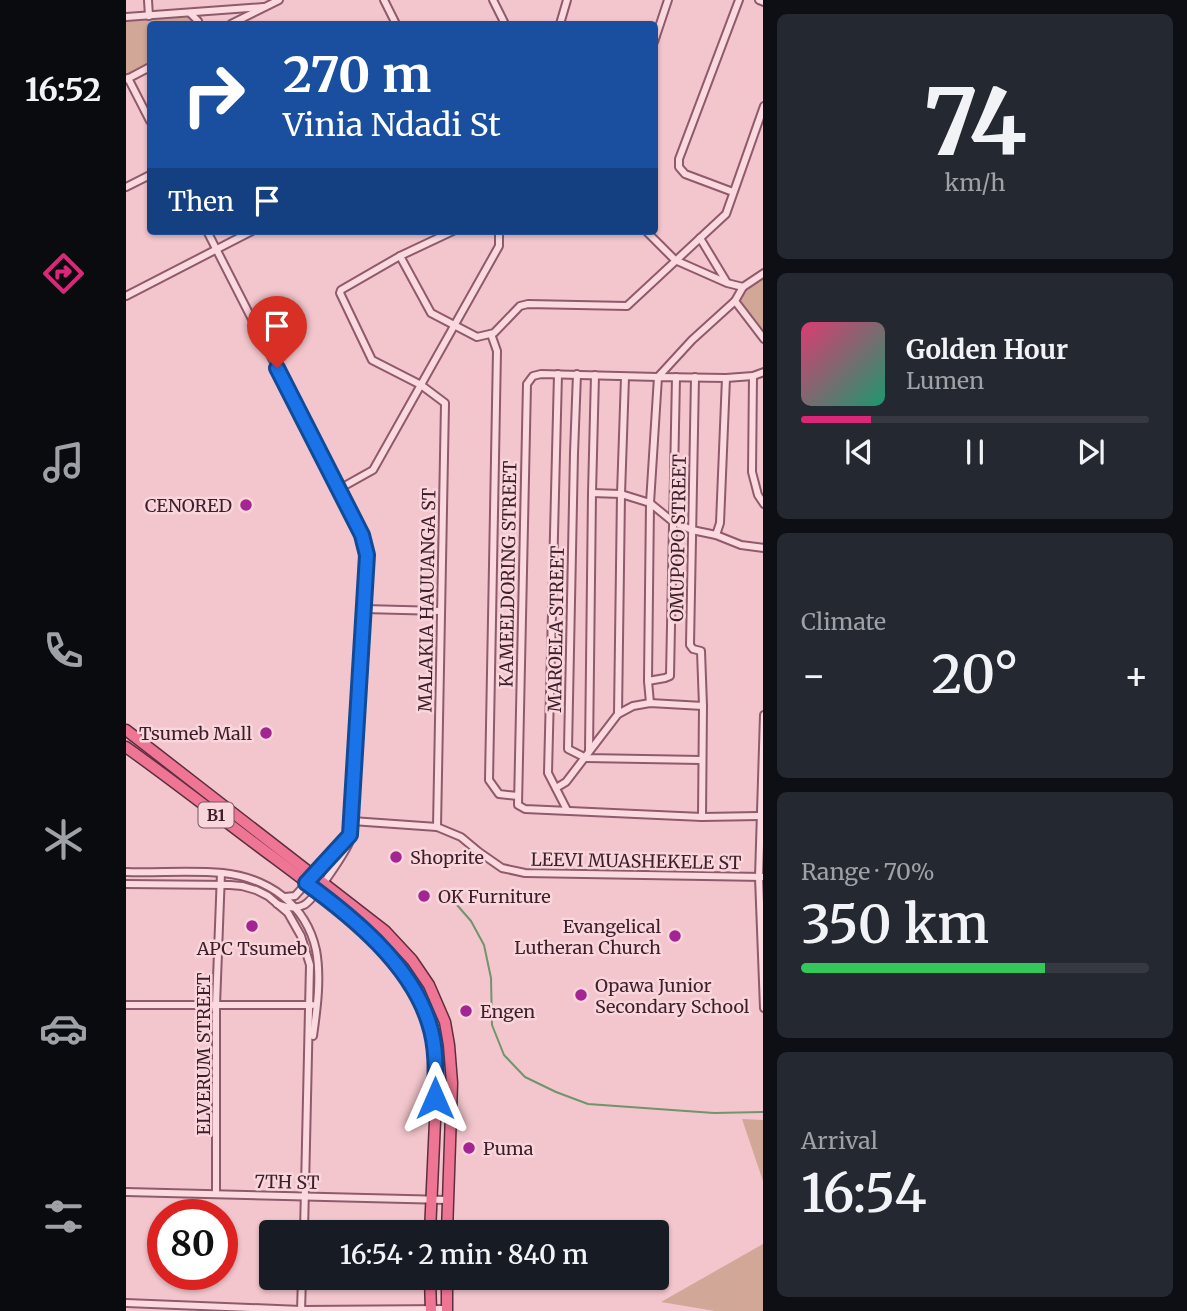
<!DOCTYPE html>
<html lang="en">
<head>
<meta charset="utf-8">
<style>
  :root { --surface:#171b24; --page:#242831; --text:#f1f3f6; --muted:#9ea1a6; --line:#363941; --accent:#db2777 }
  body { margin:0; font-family:Merriweather,serif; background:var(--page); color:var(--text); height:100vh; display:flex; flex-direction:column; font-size:26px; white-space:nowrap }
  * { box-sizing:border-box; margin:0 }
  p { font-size:23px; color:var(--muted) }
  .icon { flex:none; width:38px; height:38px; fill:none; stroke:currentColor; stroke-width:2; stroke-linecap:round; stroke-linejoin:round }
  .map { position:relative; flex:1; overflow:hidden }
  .sheet { display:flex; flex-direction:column; gap:14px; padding:14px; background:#0d0f14; width:424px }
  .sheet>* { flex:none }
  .banner { position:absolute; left:21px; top:21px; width:511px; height:214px; border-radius:7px; box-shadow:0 2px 5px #0004; background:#1a4fa0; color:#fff; overflow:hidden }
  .speed { position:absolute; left:21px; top:1199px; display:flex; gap:14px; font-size:35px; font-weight:700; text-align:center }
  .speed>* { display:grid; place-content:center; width:91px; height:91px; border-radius:50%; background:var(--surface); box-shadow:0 2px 5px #0004; line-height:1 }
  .speed .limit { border:10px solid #d22; background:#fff; color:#111 }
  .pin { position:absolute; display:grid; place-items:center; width:60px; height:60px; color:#fff; margin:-72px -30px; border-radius:50% 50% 50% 0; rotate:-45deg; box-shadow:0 0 7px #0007 }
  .pin .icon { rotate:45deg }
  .me { position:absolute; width:77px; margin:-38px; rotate:0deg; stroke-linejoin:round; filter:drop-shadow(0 0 5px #0008) }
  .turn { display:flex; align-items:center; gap:24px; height:147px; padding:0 21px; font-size:32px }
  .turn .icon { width:91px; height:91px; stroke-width:2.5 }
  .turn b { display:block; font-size:49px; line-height:60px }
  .then { display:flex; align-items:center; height:66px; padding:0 21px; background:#0003; gap:14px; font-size:26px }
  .big { font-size:52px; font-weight:600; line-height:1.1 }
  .sheet .tile { flex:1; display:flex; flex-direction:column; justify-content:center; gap:10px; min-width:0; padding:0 24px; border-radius:10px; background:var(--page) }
  .sheet .dial { align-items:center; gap:0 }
  .dial b { font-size:91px; line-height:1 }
  .song { display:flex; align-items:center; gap:21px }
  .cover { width:84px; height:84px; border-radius:10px; background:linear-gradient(135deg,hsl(340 70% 55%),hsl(160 70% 35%)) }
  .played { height:7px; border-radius:4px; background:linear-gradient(90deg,var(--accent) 20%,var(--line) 20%) }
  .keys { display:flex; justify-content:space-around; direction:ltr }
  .heat { display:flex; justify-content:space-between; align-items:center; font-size:38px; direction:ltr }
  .charge { height:10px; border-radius:5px; background:linear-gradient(90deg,#34c759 70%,var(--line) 0) }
  .trip { position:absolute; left:133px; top:1220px; width:410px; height:70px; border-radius:7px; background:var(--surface); box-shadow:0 2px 5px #0004; font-weight:600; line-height:70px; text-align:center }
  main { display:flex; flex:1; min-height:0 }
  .tabs { display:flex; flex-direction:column; width:126px; justify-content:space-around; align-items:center; background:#090b0e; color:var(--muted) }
  .tabs .icon { width:49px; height:49px }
  .tabs .current { color:var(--accent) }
  .tabs b { font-size:32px; color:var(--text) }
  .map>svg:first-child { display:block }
</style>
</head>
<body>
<main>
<nav class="tabs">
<b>16:52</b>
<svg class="icon current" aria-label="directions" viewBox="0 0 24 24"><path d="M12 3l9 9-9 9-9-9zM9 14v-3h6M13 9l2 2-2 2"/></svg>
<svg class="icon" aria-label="music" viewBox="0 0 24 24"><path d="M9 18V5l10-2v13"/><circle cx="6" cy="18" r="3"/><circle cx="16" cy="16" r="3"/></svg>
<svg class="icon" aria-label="phone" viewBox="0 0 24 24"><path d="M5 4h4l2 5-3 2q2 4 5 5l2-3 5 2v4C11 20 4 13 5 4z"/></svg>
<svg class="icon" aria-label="climate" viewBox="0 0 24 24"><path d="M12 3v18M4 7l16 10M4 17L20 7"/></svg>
<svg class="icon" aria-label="car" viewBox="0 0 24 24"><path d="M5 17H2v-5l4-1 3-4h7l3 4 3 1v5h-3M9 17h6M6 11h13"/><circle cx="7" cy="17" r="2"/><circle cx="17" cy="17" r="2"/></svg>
<svg class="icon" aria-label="filters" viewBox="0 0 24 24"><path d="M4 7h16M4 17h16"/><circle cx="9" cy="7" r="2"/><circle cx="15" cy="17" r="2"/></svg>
</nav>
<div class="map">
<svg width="638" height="1311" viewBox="0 0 638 1311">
  <rect width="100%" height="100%" fill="#f2c6cc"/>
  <!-- green -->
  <g fill="#d1a798">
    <polygon points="64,13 73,24 24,24 24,67 0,79 0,17"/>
    <polygon points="637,277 637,339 611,304 618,290"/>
    <polygon points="616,1119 637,1120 637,1181"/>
    <polygon points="637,1244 637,1311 589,1311 535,1302"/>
  </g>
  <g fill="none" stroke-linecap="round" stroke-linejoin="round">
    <!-- stream -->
    <polyline stroke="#71946d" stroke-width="2" points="324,897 345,921 358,945 365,978 366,1025 378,1055 399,1077 430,1092 462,1104 588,1113 638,1112"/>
    <!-- minor casing -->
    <g stroke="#8f5a6b" stroke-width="10">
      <g id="minor">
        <polyline points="22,0 23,16"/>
        <polyline points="258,0 270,24"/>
        <polyline points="367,0 379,24"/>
        <polyline points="633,0 638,2"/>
        <polyline points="64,13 72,21 73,24"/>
        <polyline points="0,17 138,7"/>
        <polyline points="105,24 153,0"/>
        <polyline points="434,24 441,0"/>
        <polyline points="528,42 542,0"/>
        <polyline points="2,78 24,121"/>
        <polyline points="1,79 24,67"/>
        <polyline points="0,187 24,175"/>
        <polyline points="607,192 559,174 553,167 553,159 613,0"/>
        <path d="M81,231l155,304 5,20 -15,266c-1,7 -1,15 -3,22 -5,11 -35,57 -45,62 -9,5 -19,2 -27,-1"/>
        <polyline points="520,231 549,260 601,283 617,287"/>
        <polyline points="574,238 600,281"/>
        <polyline points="274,256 305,313 351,337 368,333 394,306 402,304 501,306 600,214 638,106"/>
        <polyline points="0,296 126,231"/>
        <polyline points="609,301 638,339"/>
        <polyline points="365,334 371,351 363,780 373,794 392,796"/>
        <polyline points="432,374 422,773 441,810"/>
        <polyline points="451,374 448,453 442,749 460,758 575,760"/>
        <polyline points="627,376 626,472 632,495 638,504"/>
        <polyline points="569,377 564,645 567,649 575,651 577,706 576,817"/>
        <polyline points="213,489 247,470 251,463 373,246 373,231"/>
        <polyline points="466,493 495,494 524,503 546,521 566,530 590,535 615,545 638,548"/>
        <polyline points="590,535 594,523 600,378"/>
        <polyline points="238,609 315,611"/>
        <polyline points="522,681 539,678 544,676 550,377"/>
        <polyline points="524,703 522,681 524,503 532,377 600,378 627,376 638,372"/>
        <polyline points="492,714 495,494 499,377"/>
        <polyline points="638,715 633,877 638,1008"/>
        <polyline points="463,751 466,493 469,375"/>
        <polyline points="430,788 440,782 492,714 507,706 524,703 577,706"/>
        <polyline points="634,816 576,817 399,809 392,805 401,384 407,376 415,374 532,377 566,340 609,301 617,287 638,273"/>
        <polyline points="226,821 311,827 335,837 353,852 376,868 399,873 638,877"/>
        <polyline points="311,827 319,403 295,385 246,360 214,293 215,290 274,256 327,231"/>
        <path d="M0,872c32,1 65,-2 97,1 45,5 83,31 93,77 5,27 1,58 -3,86"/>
        <polyline points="0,884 104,885 116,886 130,890 142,896 162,913 175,936 184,965 178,1232"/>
        <polyline points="159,897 169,896 224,835"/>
        <polyline points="0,1005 186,1005"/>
        <polyline points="0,1192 321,1200"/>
        <polyline points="90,1194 90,1005 95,873"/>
        <polyline points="0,1303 175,1310 321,1309"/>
        <polyline points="175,1311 176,1278"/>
      </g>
    </g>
    <!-- trunk casing -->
    <g stroke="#5c2e40" stroke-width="13">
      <g id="trunk">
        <polyline points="0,730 259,931 286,960 303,985 319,1022 323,1045 326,1083 321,1232"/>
        <path d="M0,747c42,30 82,61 123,92 60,46 161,112 182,187 8,31 5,63 4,95 -2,37 -3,74 -5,111"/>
        <polyline points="304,1278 305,1311"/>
        <polyline points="321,1311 321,1278"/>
      </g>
    </g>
    <!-- minor -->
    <use href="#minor" stroke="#fbdadf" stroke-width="6"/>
    <!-- trunk -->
    <use href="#trunk" stroke="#ee7694" stroke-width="10"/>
  </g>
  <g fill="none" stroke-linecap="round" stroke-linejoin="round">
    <!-- route casing -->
    <g stroke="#114b97" stroke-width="18">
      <path id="route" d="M151,368l85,167 5,20 -17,280 -44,48c48,35 105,82 123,140 8,24 7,50 6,75"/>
    </g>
    <!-- route -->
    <use href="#route" stroke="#1a73e8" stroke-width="12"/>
  </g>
  <!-- markers -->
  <g fill="#a22591" stroke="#f8d6db" stroke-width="2.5">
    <circle cx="120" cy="505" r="7"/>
    <circle cx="140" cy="733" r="7"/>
    <circle cx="270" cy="857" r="7"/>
    <circle cx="298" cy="896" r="7"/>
    <circle cx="126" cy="926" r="7"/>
    <circle cx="549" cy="936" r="7"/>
    <circle cx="455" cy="995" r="7"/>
    <circle cx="340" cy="1011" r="7"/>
    <circle cx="343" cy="1148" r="7"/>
  </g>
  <g text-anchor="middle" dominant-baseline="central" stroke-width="5" stroke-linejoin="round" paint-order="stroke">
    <!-- shield labels -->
    <rect fill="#f8d6db" stroke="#76555f" stroke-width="2" x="72.5" y="802.5" width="35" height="25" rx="5"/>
    <g font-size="16" font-weight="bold" fill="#3e1e2a">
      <text x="90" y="815">B1</text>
    </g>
    <!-- poi labels -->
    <g font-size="18" fill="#3e1e2a" stroke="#f8d6db" text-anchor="start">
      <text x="106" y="505" text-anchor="end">CENORED</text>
      <text x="126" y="733" text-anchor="end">Tsumeb Mall</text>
      <text x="284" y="857">Shoprite</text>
      <text x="312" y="896">OK Furniture</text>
      <text x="535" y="926" text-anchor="end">Evangelical<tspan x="535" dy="21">Lutheran Church</tspan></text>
      <text x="126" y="948" text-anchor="middle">APC Tsumeb</text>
      <text x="469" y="985">Opawa Junior<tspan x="469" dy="21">Secondary School</tspan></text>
      <text x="354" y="1011">Engen</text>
      <text x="357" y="1148">Puma</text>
    </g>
    <!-- street labels -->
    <g font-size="18" fill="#3e1e2a" stroke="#f8d6db">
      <text transform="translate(552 538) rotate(-89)">OMUPOPO STREET</text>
      <text transform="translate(382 574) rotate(-89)">KAMEELDORING STREET</text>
      <text transform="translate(301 600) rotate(-89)">MALAKIA HAUUANGA ST</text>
      <text transform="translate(430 629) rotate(-89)">MAROELA STREET</text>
      <text transform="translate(510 861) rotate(1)">LEEVI MUASHEKELE ST</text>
      <text transform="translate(77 1054) rotate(-90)">ELVERUM STREET</text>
      <text transform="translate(161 1182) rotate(1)">7TH ST</text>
    </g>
  </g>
</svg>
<div class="speed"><div class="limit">80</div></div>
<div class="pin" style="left:151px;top:368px;background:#d93025"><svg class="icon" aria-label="arrive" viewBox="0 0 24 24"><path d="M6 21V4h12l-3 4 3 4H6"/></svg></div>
<svg class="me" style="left:309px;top:1098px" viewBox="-20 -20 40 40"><path d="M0-17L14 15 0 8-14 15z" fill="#1a73e8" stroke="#fff" stroke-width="4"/></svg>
<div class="trip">16:54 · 2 min · 840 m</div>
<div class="banner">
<div class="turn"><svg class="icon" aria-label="right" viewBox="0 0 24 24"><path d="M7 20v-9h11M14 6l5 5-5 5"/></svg><div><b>270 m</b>Vinia Ndadi St</div></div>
<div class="then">Then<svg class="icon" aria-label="arrive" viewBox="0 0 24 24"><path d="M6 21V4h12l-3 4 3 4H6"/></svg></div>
</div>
</div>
<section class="sheet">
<div class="tile dial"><b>74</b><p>km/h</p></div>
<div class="tile">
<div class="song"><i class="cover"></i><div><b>Golden Hour</b><p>Lumen</p></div></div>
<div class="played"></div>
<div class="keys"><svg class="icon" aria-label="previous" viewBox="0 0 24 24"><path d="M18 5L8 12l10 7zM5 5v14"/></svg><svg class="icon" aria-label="pause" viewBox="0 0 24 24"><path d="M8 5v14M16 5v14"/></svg><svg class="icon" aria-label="next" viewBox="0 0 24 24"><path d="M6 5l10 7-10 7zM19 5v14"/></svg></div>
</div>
<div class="tile"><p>Climate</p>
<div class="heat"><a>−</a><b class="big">20°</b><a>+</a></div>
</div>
<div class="tile"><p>Range · 70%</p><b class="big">350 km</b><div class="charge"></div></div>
<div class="tile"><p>Arrival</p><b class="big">16:54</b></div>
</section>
</main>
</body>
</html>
